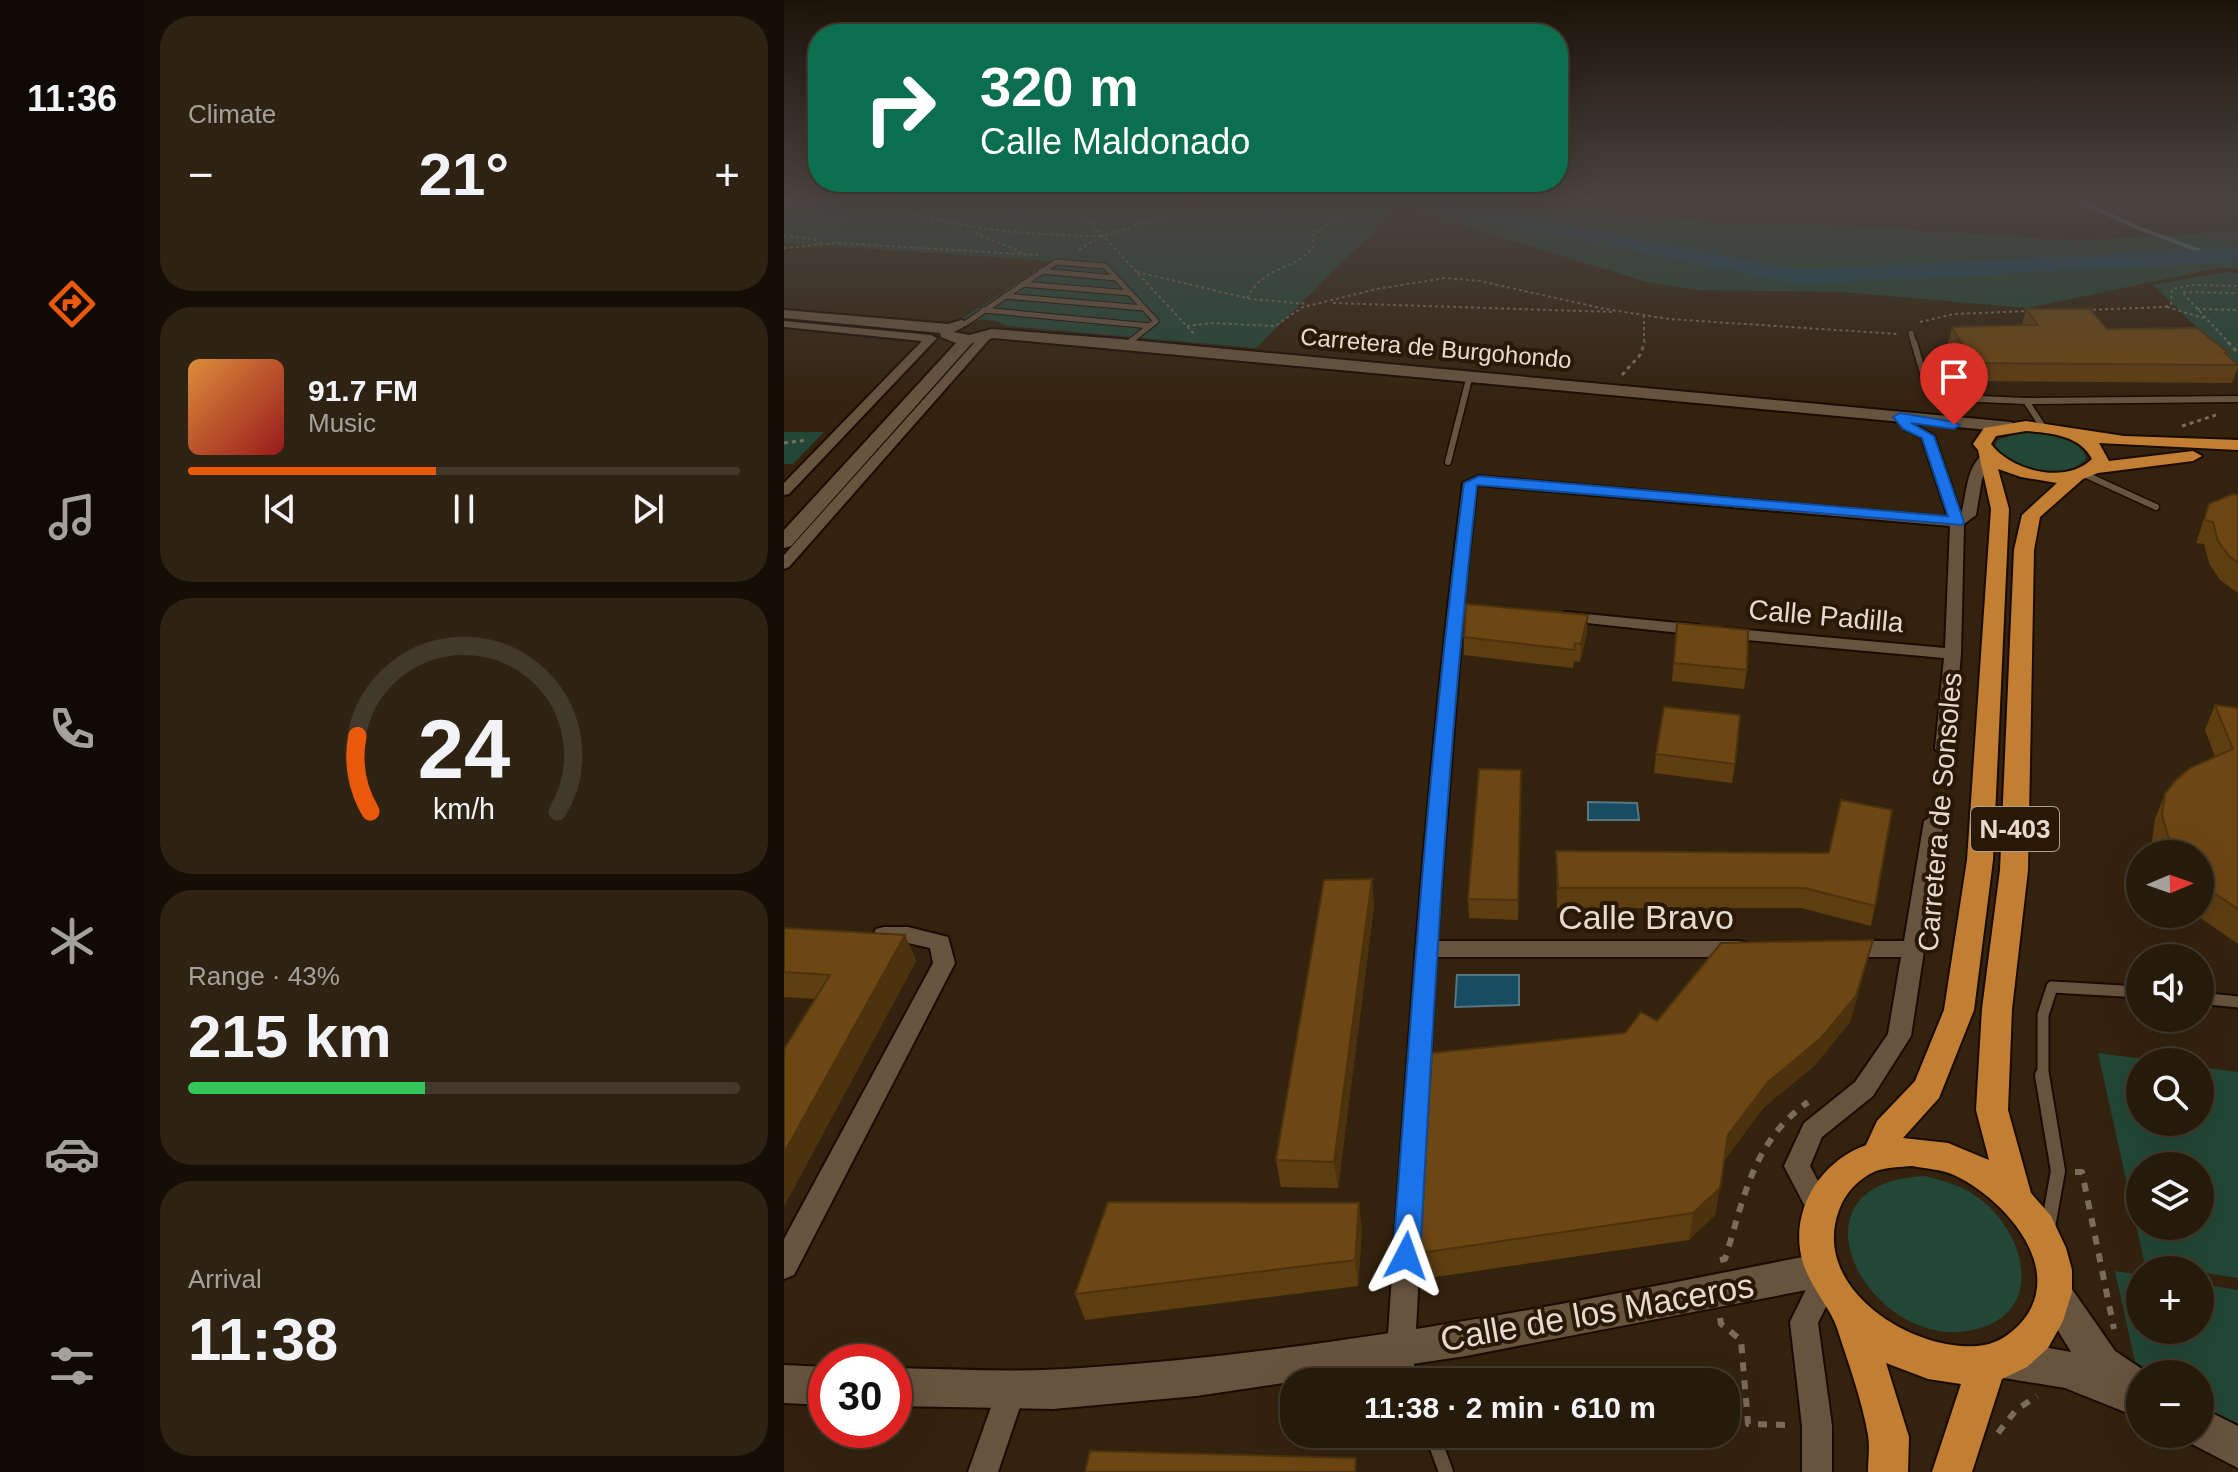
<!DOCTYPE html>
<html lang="en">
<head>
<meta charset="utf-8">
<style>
  :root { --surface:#261a0a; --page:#2e2313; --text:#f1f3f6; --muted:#a4a19c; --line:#42382b; --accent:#ea580c }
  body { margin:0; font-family:Helvetica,sans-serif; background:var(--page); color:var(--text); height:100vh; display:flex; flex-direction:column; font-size:30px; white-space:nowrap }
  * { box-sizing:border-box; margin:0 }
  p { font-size:26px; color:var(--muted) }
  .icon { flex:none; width:44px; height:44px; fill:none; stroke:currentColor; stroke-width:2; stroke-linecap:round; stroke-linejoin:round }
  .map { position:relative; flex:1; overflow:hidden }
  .details { display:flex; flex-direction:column; gap:16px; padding:16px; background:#150e06; width:640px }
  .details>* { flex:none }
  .guide { position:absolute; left:24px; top:24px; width:760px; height:168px; border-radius:32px; box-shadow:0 8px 32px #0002,0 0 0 2px var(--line); background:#0b6e4f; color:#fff; overflow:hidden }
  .needle { width:52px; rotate:88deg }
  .buttons { position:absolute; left:1342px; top:840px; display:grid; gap:16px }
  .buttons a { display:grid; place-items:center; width:88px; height:88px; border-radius:50%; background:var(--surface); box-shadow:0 8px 32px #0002,0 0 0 2px var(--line); font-size:40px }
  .speed { position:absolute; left:24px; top:1344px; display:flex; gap:16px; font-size:40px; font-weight:700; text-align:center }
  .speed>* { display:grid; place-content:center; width:104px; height:104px; border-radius:50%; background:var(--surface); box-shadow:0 8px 32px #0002,0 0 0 2px var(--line); line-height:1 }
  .speed .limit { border:12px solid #d22; background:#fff; color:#111 }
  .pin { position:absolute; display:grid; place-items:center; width:68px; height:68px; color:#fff; margin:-82px -34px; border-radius:50% 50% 50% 0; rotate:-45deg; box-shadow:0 0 8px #0007 }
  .pin .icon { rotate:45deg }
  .me { position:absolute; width:88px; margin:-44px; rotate:4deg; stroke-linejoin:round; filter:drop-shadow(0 0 6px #0008) }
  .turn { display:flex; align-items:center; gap:28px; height:168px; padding:0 40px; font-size:36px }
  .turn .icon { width:104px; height:104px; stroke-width:2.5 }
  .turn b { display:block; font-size:56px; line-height:68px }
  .big { font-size:60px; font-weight:700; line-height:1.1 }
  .details .card { flex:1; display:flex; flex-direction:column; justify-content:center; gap:12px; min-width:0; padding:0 28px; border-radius:32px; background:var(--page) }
  .details .dial { align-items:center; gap:0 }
  .dial svg { height:208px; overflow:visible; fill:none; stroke:var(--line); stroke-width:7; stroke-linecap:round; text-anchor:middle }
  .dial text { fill:var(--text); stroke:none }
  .song { display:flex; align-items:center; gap:24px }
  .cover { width:96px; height:96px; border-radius:12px; background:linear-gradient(135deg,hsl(30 70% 55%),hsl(0 70% 35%)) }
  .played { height:8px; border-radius:4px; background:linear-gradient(90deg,var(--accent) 45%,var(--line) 45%) }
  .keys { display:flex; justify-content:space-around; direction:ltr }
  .heat { display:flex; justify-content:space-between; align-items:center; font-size:44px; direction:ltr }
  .charge { height:12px; border-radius:6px; background:linear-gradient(90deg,#34c759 43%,var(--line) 0) }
  .trip { position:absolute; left:496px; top:1368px; width:460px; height:80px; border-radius:32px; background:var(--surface); box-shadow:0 8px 32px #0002,0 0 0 2px var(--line); font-weight:700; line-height:80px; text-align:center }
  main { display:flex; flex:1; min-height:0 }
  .dock { display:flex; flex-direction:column; width:144px; justify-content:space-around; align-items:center; background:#0f0a04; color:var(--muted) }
  .dock .icon { width:56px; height:56px }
  .dock .active { color:var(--accent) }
  .dock b { font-size:36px; color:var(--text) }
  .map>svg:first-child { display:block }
</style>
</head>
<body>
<main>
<nav class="dock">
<b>11:36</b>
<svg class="icon active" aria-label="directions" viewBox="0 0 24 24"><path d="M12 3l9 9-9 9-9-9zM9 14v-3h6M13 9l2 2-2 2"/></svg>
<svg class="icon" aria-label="music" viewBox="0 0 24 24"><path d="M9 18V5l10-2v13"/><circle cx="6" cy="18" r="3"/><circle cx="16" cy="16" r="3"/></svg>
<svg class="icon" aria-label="phone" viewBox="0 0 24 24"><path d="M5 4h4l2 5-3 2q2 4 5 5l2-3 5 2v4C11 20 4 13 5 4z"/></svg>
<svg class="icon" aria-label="climate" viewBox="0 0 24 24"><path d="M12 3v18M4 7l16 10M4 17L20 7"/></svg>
<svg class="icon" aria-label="car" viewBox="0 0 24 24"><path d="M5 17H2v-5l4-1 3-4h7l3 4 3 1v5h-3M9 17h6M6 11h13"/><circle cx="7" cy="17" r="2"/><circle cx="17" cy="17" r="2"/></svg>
<svg class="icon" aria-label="filters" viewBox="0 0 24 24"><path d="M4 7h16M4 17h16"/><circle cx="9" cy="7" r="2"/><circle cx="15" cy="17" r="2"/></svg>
</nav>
<section class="details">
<div class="card"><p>Climate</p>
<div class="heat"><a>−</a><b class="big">21°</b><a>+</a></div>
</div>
<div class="card">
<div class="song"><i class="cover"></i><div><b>91.7 FM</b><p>Music</p></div></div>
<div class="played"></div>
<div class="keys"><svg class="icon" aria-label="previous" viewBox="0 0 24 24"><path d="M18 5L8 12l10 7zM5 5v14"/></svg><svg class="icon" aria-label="pause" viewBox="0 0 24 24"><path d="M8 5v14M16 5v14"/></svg><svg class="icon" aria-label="next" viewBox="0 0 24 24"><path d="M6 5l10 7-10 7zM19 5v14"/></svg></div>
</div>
<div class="card dial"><svg viewBox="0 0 100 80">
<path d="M14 69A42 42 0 1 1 86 69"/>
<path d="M14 69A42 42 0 0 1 9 40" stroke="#ea580c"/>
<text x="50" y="56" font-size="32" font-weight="700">24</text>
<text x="50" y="72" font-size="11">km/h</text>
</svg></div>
<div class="card"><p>Range · 43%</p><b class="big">215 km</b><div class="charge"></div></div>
<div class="card"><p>Arrival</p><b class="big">11:38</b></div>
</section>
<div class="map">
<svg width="1454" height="1472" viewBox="0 0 1454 1472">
  <rect width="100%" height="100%" fill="#33220e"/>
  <!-- green -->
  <g fill="#224736" fill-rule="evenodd">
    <path d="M0,199h724l19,5 203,20 127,2 219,15 162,-10v38l-19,-1 -192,40 -184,-16 -145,-2 -48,-7 -251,-77 -143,142 -249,-22c-17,-9 -32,-6 -50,-4l94,-61 -267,-18z"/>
    <polygon points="1440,272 1454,273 1454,367 1369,285"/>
    <polygon points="0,432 40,432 9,464 0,464"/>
    <path d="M1239,432c20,0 56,2 63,26 -16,25 -81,13 -91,-13l3,-5z"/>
    <path d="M1314,1053l68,9h-26v60h60v-55l38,5v206l-38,-6v-2l-55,-5zM1416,1166v60h-60v-60z"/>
    <path d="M1141,1176c19,5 39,10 55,23 47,36 66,115 -7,131 -103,23 -196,-148 -48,-154z"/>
    <polygon points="1331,1271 1356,1275 1356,1330 1416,1330 1416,1284 1454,1290 1454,1425 1416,1406 1416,1374 1354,1375"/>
  </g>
  <!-- water -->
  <g fill="#174c63" stroke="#557783" stroke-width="2">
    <polygon points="804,802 853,803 855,820 804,820"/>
    <polygon points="673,975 735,975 735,1005 671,1007"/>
  </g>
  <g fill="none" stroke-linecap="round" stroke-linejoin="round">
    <!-- stream -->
    <polyline stroke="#557783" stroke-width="4" points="1291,199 1352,227 1430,256"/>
    <!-- river -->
    <polygon fill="#174c63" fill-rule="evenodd" points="635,199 662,199 674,204 1015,270 1454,248 1454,262 1015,284 668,215 638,203"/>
    <!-- lane-far3 casing -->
    <g stroke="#1a0b00" stroke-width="7">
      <g id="lane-far3">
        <polyline points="257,271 332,278"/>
        <polyline points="238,284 346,293"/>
        <polyline points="221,296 360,308"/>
        <polyline points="199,310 366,326"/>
        <polyline points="182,323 272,262 321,266 372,321 343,344"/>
        <polyline points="1127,333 1130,344"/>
      </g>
    </g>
    <!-- lane-far2 casing -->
    <g stroke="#1a0b00" stroke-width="9">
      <g id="lane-far2">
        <polyline points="1130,342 1145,394 1150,397 1242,401 1454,399"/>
        <polyline points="1242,401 1259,427"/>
        <polyline points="664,462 686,375"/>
        <polyline points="1300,474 1372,507"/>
      </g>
    </g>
    <!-- lane-far1 casing -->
    <g stroke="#1a0b00" stroke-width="15">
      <g id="lane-far1">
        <polyline points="1416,998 1454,1002"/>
        <polyline points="1259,1077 1259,1015 1268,987 1356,992"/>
      </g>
    </g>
    <!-- lane casing -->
    <g stroke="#1a0b00" stroke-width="18">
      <g id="lane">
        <polyline points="1258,1075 1274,1171 1264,1227"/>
        <polyline points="619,1355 629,1382"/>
        <polyline points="648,1434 662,1472"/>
      </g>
    </g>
    <!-- street casing -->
    <g stroke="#1a0b00" stroke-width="4">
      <g id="street">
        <polygon points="0,321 147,335 153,338 5,494 0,495 0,483 138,341 0,327"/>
        <polygon points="199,333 209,335 5,567 0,569 0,555"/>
        <path d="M1112,414h8l8,9 22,13 27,78c6,-19 5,-51 25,-61l7,4 -11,22 -6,36 -12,9 -3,130 -8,95 -9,6 -9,-6 9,-91 -220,-20 -8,-5 8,-5 221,20 5,-122 -473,-41 -12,105 -28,351h302l8,2 3,6 -3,6 -8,2h-303l-21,391 -4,10 -10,4 -10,-4 -4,-10c20,-289 39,-578 76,-865l16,-7 469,41 -26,-79 -18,-9 -10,-12z"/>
        <polygon points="781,612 915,625 923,630 915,635 775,620 773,617"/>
        <polygon points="1150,815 1160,821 1127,1036 1089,1096 1038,1137 1026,1166 1048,1208 1044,1216 1035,1220 1026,1216 1000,1166 1020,1123 1071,1082 1104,1034 1117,957 1065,957 1057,955 1054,949 1057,943 1065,941 1120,941 1140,821"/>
        <polygon points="100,927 124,927 164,937 171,963 10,1275 0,1279 0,1239 149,963 146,948 124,943 92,941 89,935 92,929"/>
        <polygon points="1042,1265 1052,1269 1056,1278 1034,1323 1048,1426 1048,1472 1018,1472 1018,1426 1006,1322 1032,1269"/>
        <polygon points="227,1374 237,1379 242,1389 214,1472 184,1472 217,1379"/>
      </g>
    </g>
    <!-- secondary casing -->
    <g stroke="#1a0b00" stroke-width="4">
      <g id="secondary">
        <polygon points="0,310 164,324 178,320 185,324 170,332 185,335 208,329 336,339 1227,422 1235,427 1227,432 210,338 188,343 7,546 0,548 0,530 172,343 157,337 156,333 0,318"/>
        <path d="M1038,1253l13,5 5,12 -5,12 -13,5 -356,69 -270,40 -143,13 -159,-3v-38c62,1 125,5 187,0 249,-16 497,-66 741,-115z"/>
        <polygon points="1270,1277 1283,1282 1331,1351 1361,1371 1362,1374 1356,1374 1356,1418 1281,1388 1220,1378 1206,1372 1201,1359 1206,1346 1220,1340 1287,1352 1252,1294 1257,1282"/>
        <polygon points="0,1365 42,1367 42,1405 0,1403"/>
        <polygon points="1416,1407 1454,1426 1454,1468 1402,1441 1399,1434 1416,1434"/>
      </g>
    </g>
    <!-- highway casing -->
    <g stroke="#1a0b00" stroke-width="4">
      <path id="highway" d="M1242,421l98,15 114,4v10l-139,-7 10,18 84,-10 9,5 -9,5 -95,12 -15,6 -43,38 -6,33 -6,320 -16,139 -4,101 23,83 20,23 15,32 6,22v22l-9,29 -15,27 -21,19 -25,12 -30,93h-40l29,-88 -33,-5 -42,-16 23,74 -1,35h-40c0,-12 2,-25 0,-37 -6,-35 -20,-73 -31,-107 -6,-19 -26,-40 -34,-65 -15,-50 16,-101 63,-118l11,-24 38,-40 29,-71 23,-150 24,-351 -13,-59 -5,-6 11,-16zM1242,431c24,2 54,4 66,28 -26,26 -81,12 -101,-15l5,-8zM1214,469l23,8 36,6 -35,32 -8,35 -14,320 -18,139 -6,101 13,50 -41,-17 -45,-5 36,-40 35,-88 19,-150 16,-351zM1128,1166c14,3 29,3 42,9 50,23 116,96 65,150 -12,12 -25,20 -42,21 -67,5 -167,-59 -138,-136 6,-17 20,-32 37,-39 11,-4 24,-4 36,-5z"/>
    </g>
    <!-- path-far2 -->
    <g stroke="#7a6c5b" stroke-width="2" stroke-dasharray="3 3" stroke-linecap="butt">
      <path d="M84,199c77,30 153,36 235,37l-25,14"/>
      <polyline points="285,199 411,335"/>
      <polyline points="191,233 242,254"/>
      <polyline points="0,236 30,239 36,243"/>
      <polyline points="321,236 417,203 406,199"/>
      <polyline points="0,248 53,243 254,255"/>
      <polyline points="353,272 467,299 524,304"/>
      <path d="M463,298c19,-35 47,-25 67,-52l-2,-10 24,-18 17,-19"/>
      <polyline points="549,303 828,312"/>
      <polyline points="1383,307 1422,319"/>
      <polyline points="1413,309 1454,310"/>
      <polyline points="1303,310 1381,307 1387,304 1388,289 1409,285 1454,286"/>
      <polyline points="860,315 860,344"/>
      <polyline points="1136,322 1170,314 1246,311"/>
      <polyline points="403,326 428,323 491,326 519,307 593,289 661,278 696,281 821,309 885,319 1113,334"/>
      <polyline points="1446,344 1398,292 1454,293"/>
    </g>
    <!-- path-far1 -->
    <g stroke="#7a6c5b" stroke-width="3" stroke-dasharray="4 4" stroke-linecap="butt">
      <polyline points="1444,342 1454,353"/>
      <polyline points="838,375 856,355 861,342"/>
      <polyline points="1398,426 1432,415"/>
      <polyline points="0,443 24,440"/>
    </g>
    <!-- path -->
    <g stroke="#7a6c5b" stroke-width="6" stroke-dasharray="9 9" stroke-linecap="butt">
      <polyline points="1291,1172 1298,1172 1330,1329"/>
      <path d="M936,1260l5,-1c19,-61 28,-118 83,-157"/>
      <polyline points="936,1318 937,1324 957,1340 964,1424 1006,1425"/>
      <polyline points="1214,1433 1232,1410 1253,1396"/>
    </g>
    <!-- lane-far3 -->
    <use href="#lane-far3" stroke="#67543f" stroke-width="5"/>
    <!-- lane-far2 -->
    <use href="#lane-far2" stroke="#67543f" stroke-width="6"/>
    <!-- lane-far1 -->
    <use href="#lane-far1" stroke="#67543f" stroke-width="11"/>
    <!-- lane -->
    <use href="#lane" stroke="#67543f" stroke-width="14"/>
    <!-- street -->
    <use href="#street" fill="#67543f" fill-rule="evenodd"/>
    <!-- secondary -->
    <use href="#secondary" fill="#67543f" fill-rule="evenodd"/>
    <!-- highway -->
    <use href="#highway" fill="#c27f33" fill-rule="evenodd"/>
  </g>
  <!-- wall -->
  <g fill="#5e3d10">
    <polygon points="1242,309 1323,329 1445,353 1444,356 1454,364 1454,367 1448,383 1185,381 1164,344 1168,327 1238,325"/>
    <polygon points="1454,495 1454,593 1436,580 1425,563 1420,544 1412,543 1425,504"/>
    <polygon points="893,623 963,670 960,689 888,681"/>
    <polygon points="803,633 796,662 790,661 789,668 680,655 680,637"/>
    <polygon points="1431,705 1454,708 1454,944 1411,914 1416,914 1416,854 1371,854 1368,841 1371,819 1381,794 1431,757 1421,730"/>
    <polygon points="872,754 951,764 948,783 870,773"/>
    <polygon points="737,770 734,920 685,918 684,899"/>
    <polygon points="772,851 1045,853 1091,906 1087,926 1017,908 773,908"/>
    <polygon points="588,879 590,906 554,1188 497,1187 492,1160"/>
    <polygon points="0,928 121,935 132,961 0,1206 0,1049 31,999 0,997"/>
    <polygon points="1089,940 1066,1022 1031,1065 979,1108 940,1161 931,1215 905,1240 638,1279 636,1253 841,1033"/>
    <polygon points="578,1229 574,1286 301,1320 291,1294"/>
  </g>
  <!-- shaded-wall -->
  <g fill="#4c320d">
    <polygon points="804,615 803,633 796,662 797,644"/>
    <polygon points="588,879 590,906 554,1188 550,1162"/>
    <polygon points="121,935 132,961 0,1206 0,1153"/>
    <polygon points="1089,940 1066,1022 1031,1065 979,1108 940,1161 944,1135"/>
    <polygon points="936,1188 931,1215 905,1240 909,1213"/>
    <polygon points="575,1203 578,1229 574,1286 571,1260"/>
  </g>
  <!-- building -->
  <g fill="#6d4713" stroke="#4c320d" stroke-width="2">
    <polygon points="1242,309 1306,309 1323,329 1413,328 1445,353 1441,353 1454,365 1189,363 1168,327 1254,325"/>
    <polygon points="1449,494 1454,495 1454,563 1445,556 1434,541 1429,522 1420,520 1425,504"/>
    <polygon points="682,604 804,615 797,644 791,643 790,650 680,637"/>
    <polygon points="893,623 964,630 963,670 890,663"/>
    <polygon points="1431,705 1454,708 1454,909 1424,889 1416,880 1416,854 1395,854 1384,836 1378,815 1381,794 1391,781 1406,768 1449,749"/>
    <polygon points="880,707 956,715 951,764 872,754"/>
    <polygon points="695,769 737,770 734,900 684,899"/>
    <polygon points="1057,800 1108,810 1091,906 1021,888 774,888 772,851 1045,853"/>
    <polygon points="588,879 550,1162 492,1160 540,880"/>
    <polygon points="0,928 121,935 0,1153 0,1049 46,975 0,972"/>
    <polygon points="1089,940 1072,996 1037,1038 984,1082 944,1135 936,1188 909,1213 636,1253 648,1053 841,1033 857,1012 873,1021 937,943"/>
    <polygon points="324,1202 575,1203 571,1260 291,1294"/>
    <polygon points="306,1451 572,1458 571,1472 301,1472"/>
  </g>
  <!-- sky -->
  <linearGradient id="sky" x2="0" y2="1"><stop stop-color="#1c1308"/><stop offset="0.49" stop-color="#4a4441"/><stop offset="1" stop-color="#4a4441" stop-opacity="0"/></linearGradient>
  <rect width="1454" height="405" fill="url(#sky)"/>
  <!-- route -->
  <path fill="#1a73e8" stroke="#114b97" stroke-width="2" d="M1116,413l54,9 6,3 -6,4 -43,-6 23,13 30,86 -2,3 -485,-40c-29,256 -43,514 -57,771l-4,9 -10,3 -9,-3 -4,-9c19,-258 37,-516 71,-773l15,-7 469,40 -26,-78 -19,-9 -10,-12z"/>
  <g text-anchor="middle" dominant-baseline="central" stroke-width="8" stroke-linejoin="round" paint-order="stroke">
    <!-- far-street labels -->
    <g font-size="24" fill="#e5dace" stroke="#281805">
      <text transform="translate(652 348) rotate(5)">Carretera de Burgohondo</text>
    </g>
    <!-- shield labels -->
    <rect fill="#281805" stroke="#aca092" stroke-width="2" x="1187" y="807" width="88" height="44" rx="6"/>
    <g font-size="26" font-weight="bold" fill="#e5dace">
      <text x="1231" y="829">N-403</text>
    </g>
    <!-- street labels -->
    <g font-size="28" fill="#e5dace" stroke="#281805">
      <text transform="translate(1042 616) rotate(5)">Calle Padilla</text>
      <text transform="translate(1156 812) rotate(-85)">Carretera de Sonsoles</text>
    </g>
    <!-- near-street labels -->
    <g font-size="34" fill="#e5dace" stroke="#281805">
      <text x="862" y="917">Calle Bravo</text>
      <text transform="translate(813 1312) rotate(-10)">Calle de los Maceros</text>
    </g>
  </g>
</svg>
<div class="buttons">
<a><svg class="needle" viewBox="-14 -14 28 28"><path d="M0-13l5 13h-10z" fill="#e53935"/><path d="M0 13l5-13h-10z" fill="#a4a19c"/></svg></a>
<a><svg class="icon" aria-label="sound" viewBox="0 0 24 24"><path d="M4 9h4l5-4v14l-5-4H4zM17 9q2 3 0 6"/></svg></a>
<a><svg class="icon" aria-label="search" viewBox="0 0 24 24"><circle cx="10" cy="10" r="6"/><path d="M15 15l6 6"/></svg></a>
<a><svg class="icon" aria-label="layers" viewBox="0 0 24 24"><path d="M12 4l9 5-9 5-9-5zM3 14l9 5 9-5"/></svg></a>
<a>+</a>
<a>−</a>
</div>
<div class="speed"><div class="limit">30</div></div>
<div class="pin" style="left:1170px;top:425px;background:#d93025"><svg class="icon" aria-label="arrive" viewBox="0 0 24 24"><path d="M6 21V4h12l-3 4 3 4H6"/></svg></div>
<svg class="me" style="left:622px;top:1256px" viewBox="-20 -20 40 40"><path d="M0-17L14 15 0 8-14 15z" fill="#1a73e8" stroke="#fff" stroke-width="4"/></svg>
<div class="trip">11:38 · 2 min · 610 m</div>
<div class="guide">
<div class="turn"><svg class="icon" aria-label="right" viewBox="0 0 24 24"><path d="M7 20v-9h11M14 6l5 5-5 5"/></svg><div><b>320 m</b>Calle Maldonado</div></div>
</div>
</div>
</main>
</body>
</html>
